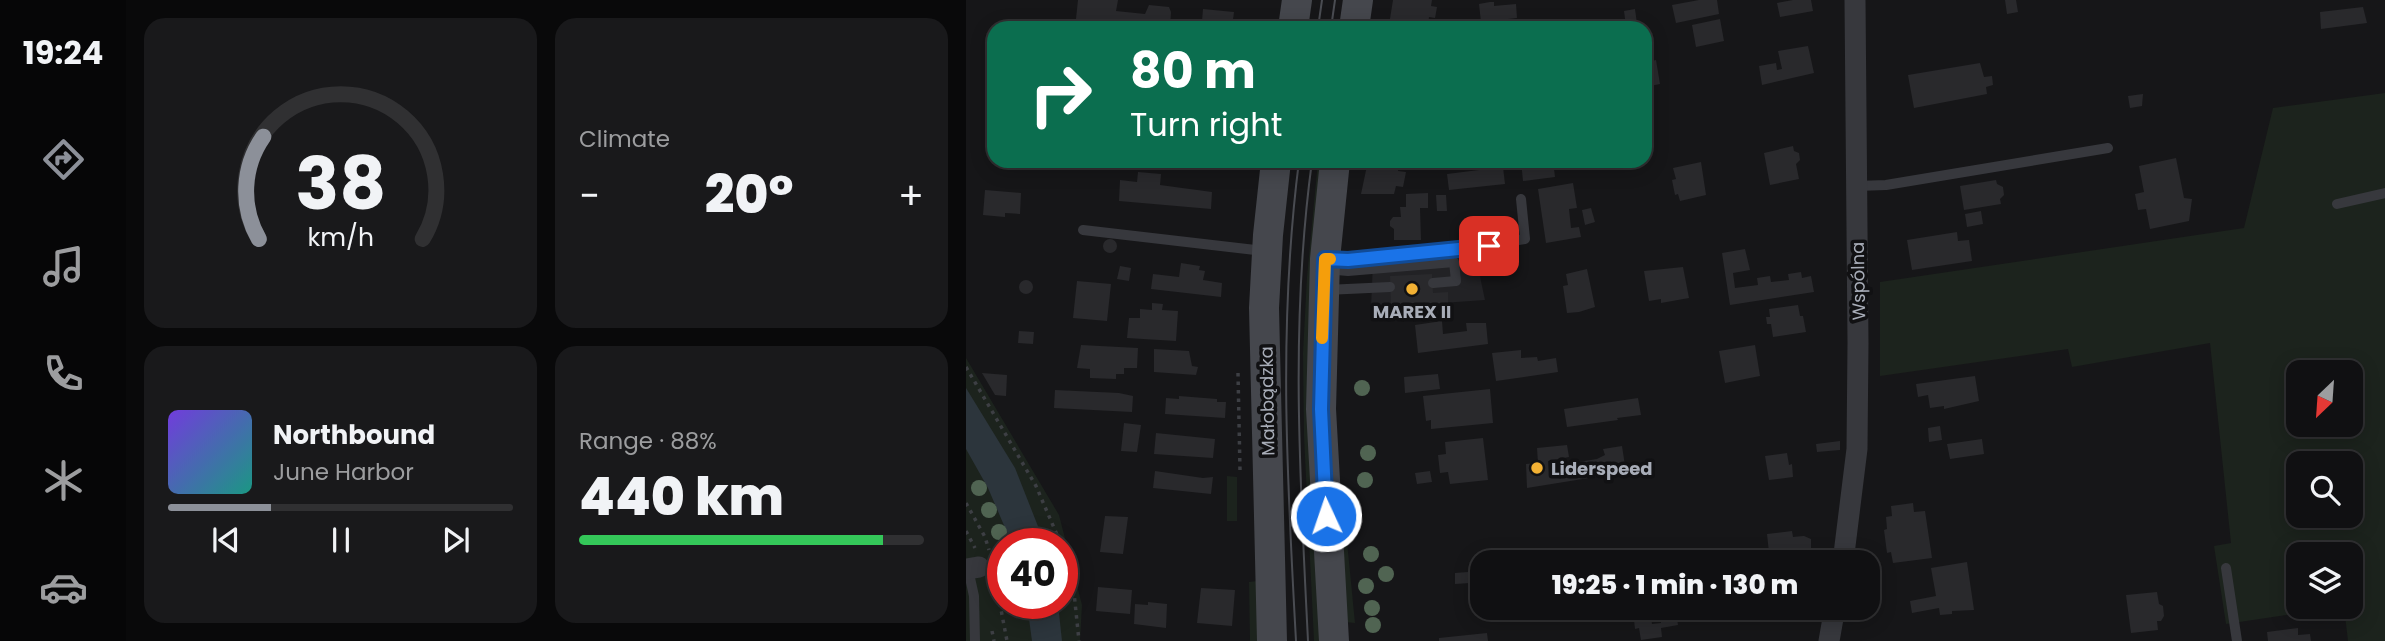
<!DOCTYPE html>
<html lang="en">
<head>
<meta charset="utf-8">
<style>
  :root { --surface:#101012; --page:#19191b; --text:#f1f3f6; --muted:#9c9d9f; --line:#303032; --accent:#8c9099 }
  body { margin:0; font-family:Poppins,sans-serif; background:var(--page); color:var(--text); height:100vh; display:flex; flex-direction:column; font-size:26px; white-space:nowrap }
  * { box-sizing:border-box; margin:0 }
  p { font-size:23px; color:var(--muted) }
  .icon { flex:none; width:38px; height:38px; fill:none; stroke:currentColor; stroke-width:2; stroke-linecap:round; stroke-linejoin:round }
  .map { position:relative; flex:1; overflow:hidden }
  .side { display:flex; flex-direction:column; gap:18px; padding:18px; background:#09090a; width:840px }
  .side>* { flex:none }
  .hud { position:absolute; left:21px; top:21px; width:665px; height:147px; border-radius:21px; box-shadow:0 4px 18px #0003,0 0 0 2px var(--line); background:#0b6e4f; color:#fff; overflow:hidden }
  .needle { width:46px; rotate:205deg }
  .tools { position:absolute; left:1320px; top:360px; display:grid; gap:14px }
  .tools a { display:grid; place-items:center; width:77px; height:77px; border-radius:14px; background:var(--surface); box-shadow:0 4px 18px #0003,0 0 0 2px var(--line); font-size:35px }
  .speed { position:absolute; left:21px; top:528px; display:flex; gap:14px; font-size:35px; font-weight:700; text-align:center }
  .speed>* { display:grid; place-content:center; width:91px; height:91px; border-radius:50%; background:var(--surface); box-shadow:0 4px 18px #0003,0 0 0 2px var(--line); line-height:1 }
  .speed .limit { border:10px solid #d22; background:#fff; color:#111 }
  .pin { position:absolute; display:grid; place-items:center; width:60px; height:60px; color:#fff; margin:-30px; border-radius:14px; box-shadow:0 4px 10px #0006 }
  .me { position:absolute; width:77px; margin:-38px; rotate:357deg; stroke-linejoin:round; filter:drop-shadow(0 0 5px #0008) }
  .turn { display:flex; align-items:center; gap:24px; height:147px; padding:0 28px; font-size:32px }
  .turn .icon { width:91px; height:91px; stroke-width:2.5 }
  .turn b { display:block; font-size:49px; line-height:60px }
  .big { font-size:52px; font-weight:800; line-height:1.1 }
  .side .card { flex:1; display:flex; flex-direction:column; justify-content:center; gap:10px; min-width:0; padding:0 24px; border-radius:21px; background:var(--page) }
  .side .dial { align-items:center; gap:0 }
  .dial svg { height:182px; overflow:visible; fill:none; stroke:var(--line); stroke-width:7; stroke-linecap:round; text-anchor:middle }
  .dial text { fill:var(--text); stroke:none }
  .song { display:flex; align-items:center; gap:21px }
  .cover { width:84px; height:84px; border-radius:10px; background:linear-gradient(135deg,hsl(260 70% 55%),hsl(170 70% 35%)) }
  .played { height:7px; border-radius:4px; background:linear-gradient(90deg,var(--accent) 30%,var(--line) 30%) }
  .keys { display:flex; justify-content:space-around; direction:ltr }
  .heat { display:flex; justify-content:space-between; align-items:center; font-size:38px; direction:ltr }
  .charge { height:10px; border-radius:5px; background:linear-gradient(90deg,#34c759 88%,var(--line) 0) }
  .side .tiles { flex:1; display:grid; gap:18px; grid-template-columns:repeat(2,1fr) }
  .trip { position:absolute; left:504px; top:550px; width:410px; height:70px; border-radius:21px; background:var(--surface); box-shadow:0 4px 18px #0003,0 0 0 2px var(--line); font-weight:800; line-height:70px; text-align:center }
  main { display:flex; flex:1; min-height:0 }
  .tabs { display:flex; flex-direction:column; width:126px; justify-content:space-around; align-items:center; background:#060607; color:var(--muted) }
  .tabs .icon { width:49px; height:49px }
  .tabs .on { color:var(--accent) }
  .tabs b { font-size:32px; color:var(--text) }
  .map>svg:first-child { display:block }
</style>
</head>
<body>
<main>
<nav class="tabs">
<b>19:24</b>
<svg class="icon on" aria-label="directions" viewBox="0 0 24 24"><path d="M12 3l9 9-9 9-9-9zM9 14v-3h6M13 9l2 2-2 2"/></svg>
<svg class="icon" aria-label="music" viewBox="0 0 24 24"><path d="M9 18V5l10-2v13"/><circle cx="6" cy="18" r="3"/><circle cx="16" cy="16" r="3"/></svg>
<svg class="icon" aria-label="phone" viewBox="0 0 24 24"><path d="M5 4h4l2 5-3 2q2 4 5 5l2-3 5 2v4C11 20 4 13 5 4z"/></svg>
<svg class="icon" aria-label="climate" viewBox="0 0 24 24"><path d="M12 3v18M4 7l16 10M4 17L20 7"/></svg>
<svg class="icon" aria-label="car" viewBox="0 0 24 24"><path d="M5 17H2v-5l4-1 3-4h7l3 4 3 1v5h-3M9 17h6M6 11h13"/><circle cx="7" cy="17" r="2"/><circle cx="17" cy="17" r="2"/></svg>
</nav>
<section class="side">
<div class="tiles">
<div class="card dial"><svg viewBox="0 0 100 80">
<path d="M14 69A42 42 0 1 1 86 69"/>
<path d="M14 69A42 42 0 0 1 16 24" stroke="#8c9099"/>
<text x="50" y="56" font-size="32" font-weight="700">38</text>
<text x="50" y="72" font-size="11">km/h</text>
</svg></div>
<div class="card"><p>Climate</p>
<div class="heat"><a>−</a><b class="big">20°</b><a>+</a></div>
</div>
<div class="card">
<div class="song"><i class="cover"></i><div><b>Northbound</b><p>June Harbor</p></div></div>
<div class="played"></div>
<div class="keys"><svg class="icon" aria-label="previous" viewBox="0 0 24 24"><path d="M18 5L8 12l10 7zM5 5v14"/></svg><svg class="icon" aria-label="pause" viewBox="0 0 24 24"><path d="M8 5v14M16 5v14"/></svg><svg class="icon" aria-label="next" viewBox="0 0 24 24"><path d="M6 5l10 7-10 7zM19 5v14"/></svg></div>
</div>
<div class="card"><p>Range · 88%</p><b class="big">440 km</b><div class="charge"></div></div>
</div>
</section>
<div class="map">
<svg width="1419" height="641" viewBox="0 0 1419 641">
  <rect width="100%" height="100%" fill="#161618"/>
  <!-- built -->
  <polygon fill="#222225" points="509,253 519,300 405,308 407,262"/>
  <!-- green -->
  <g fill="#1c231d" fill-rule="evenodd">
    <path d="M1419,93v548h-37l-4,-34h6v-52h-52v52h43l-115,17 -12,-78 17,-3 -21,-200 -138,24 -4,-18 -188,27v-94l364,-54 29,-120zM1332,373h52v52h-52zM1332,464h52v52h-52z"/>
    <polygon points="352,161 357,161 357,641 348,641 338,436 337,353 341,277"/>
    <path d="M0,358l93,157 23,90 -2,36h-114zM37,544h59v60h-59z"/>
    <polygon points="261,476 271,477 271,521 261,521"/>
    <polygon points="374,520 379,521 389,623 379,622"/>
    <polygon points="291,581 293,641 284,641 283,582"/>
  </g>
  <!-- water -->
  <g fill="#2c353c">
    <polygon points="0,388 49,468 79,544 46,544 22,488 0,449"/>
    <polygon points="61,604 92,604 96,641 66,641"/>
  </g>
  <!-- building -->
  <g fill="#29292c">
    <polygon points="112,0 152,0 150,11 179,14 183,5 203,7 205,12 204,28 109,28"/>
    <polygon points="427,0 466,0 465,6 471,7 469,18 463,17 462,25 423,25"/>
    <polygon points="733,0 751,0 753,14 710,23 706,5"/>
    <polygon points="827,0 845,0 847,11 814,17 811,3"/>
    <polygon points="1039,0 1050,0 1052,12 1041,14"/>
    <polygon points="524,2 528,2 528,6 550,4 551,18 515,22 513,4"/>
    <polygon points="1397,7 1401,23 1355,29 1354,12"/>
    <polygon points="237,9 268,12 266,28 231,28 232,20 236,21"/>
    <polygon points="669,9 671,24 660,26 658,11"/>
    <polygon points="754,19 758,41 730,47 726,25"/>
    <polygon points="842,46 848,73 796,85 793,66 810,63 811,70 816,69 812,51"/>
    <polygon points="690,60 694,84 679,87 679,63"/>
    <polygon points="1014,63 1018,77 1026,76 1027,85 1020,87 1021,94 948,108 942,75"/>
    <polygon points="1177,94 1176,106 1164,108 1162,96"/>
    <polygon points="827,146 828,151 833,153 834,160 830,164 833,179 804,185 798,153"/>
    <polygon points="1210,158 1218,198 1226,199 1223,221 1184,229 1180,209 1172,210 1169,194 1178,192 1173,166"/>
    <polygon points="402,161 434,161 432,171 440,172 437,187 430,186 428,194 395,194"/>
    <polygon points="555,161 587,161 589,177 557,181"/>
    <polygon points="735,162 740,195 714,201 712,194 709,195 706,180 710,179 707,168"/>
    <polygon points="537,167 539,184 483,190 481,174"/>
    <polygon points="172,172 195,174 194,185 246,192 245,209 153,201 154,180 171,182"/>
    <polygon points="1030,180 1031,184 1037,187 1038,195 1034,199 1035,204 998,210 994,186"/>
    <polygon points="607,183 611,208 603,209 605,228 613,227 615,237 580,243 572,189"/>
    <polygon points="19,190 55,193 54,214 39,213 39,217 17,215"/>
    <polygon points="462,193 462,208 454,208 455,240 428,240 428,229 424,226 424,221 427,217 435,217 434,207 440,207 440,194"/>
    <polygon points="470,195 480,195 481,211 471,211"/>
    <polygon points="625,208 629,222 619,225 616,210"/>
    <polygon points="1015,211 1017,224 1001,227 999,214"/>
    <polygon points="991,232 992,241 1003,240 1006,261 946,270 941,240"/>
    <circle cx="144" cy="246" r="7"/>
    <polygon points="779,249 784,270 767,273 769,288 792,285 791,278 804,276 805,282 823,280 822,274 835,272 836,278 845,276 848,292 764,305 756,253"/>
    <polygon points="215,263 234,266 233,270 239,271 237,280 256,283 255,297 185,289 187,274 213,277"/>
    <polygon points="154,266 165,268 163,281 151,279"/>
    <polygon points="717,267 723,298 695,303 695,299 683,301 678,271"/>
    <polygon points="621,269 629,307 613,312 601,313 597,286 602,285 600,274"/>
    <polygon points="466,274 467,293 482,292 482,304 425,308 424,276"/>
    <circle cx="60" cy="287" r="7"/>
    <polygon points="111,281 145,284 141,321 107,318"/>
    <polygon points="186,303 197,304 196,310 212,311 210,341 161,338 163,318 174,318 174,309 186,310"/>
    <polygon points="832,305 834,316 837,316 840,332 807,337 805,324 801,324 800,317 804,317 803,309"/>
    <polygon points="476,321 477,334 501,331 500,323 520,323 522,344 452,353 449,325"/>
    <polygon points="53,331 68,332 67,344 52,343"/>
    <polygon points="115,345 172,348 171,368 158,368 158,374 150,374 150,379 124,378 124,369 111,368"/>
    <polygon points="789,345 794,376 759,383 753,351"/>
    <polygon points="188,349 223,351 226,366 232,367 230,375 188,372"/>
    <polygon points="555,350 555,358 571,357 572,361 590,358 592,372 530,381 526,353"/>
    <polygon points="16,373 41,375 40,396 29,395"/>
    <polygon points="472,374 474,389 439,393 438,377"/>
    <polygon points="1009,376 1013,401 978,409 978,406 964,408 962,395 952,397 950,384"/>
    <polygon points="524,389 527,423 465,429 465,420 460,421 457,396"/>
    <polygon points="89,390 153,393 167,396 166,412 88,408"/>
    <polygon points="213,396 251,399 251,402 260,402 259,418 199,414 200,398 213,399"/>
    <polygon points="672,398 675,415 651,418 652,420 601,427 598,409"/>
    <polygon points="158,423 175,425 171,452 155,451"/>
    <polygon points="974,426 976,440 963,442 962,428"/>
    <polygon points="190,433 249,439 247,458 188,454"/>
    <polygon points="517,438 522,480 484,484 482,472 474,473 472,455 480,454 479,442"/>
    <polygon points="1016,439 1018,454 984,459 981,444"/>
    <polygon points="874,441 874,450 851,452 850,444"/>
    <polygon points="601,445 603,457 582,461 583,472 589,471 588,466 631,459 639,455 637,449 656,446 660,472 561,488 560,464 572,463 571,448"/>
    <polygon points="821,453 823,465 826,464 827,477 803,480 799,456"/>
    <polygon points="189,471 237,478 247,477 245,494 187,488"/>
    <polygon points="464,471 466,482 451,484 449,473"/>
    <polygon points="947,503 948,512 959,511 966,558 927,563 925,552 921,553 918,530 921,529 920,517 926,516 925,506"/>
    <polygon points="139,516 162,517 157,554 134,552"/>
    <polygon points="826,531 827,537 838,536 845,539 845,549 836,553 839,562 804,562 801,534"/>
    <polygon points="1001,562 1008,610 986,611 986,614 974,615 973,608 946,613 944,601 970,596 965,568"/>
    <polygon points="502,572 504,583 489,584 489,573"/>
    <polygon points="132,587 166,590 164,614 130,611"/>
    <polygon points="235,588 269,590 266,626 231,623"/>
    <polygon points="1191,592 1193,604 1197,606 1198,616 1195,621 1191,621 1192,630 1165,633 1160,595"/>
    <polygon points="182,602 201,604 200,628 168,624 169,604 182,605"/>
    <polygon points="693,607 709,607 712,625 695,628 696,637 675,640 673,628 669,629 668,620 685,617 686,624 695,623"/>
    <polygon points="786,607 823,607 824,614 788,619"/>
    <polygon points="1332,628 1332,635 1344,634 1345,641 1302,641 1301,632"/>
    <polygon points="521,633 522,641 473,641 473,638"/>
  </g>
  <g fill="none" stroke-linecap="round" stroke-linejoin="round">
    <!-- path -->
    <g stroke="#3d3f44" stroke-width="3.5" stroke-dasharray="3.5 5" stroke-linecap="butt">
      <polyline points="0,367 70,486 95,544"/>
      <polyline points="272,373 274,470"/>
      <polyline points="0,503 19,537 23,550"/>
      <polyline points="0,531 9,548"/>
      <polyline points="96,549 107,583 113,641"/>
      <polyline points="29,578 41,641"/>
      <polyline points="26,631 28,641"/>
    </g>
    <!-- lane -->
    <g stroke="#37383d" stroke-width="10">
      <polyline points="891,186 920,185 1142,148"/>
      <polyline points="1371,204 1419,193"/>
      <polyline points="117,230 298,251"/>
      <polyline points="362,259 382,260 479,251 559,239 555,199"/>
      <polyline points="360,269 382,271 488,262 490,281 467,283"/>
      <polyline points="360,290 424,287"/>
      <polyline points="1260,568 1271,641"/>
      <polyline points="2,569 8,596 9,641"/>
    </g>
    <!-- street -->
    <g stroke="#37383d" stroke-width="21">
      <polyline points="877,562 891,449 892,343 889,0"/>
      <polyline points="0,569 13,567"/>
      <polyline points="863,641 869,607"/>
    </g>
    <!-- secondary -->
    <g stroke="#45474d" stroke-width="30">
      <polyline points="327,28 331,0"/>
      <polyline points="388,28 392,0"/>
      <polyline points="306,641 298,308 302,235 310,161"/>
      <polyline points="368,641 355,409 359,259 369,161"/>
    </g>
    <!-- tram -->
    <g stroke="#4a4c52" stroke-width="2">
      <polyline points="352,28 356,0"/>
      <polyline points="365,28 369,0"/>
      <path d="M330,641c-9,-164 -18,-316 3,-480"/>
      <path d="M342,641c-8,-163 -18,-318 4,-480"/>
    </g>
  </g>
  <!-- trees -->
  <g fill="#506452">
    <circle cx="396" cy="388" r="8"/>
    <circle cx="402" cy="453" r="8"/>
    <circle cx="399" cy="480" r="8"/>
    <circle cx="13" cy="488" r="8"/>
    <circle cx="23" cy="510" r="8"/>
    <circle cx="33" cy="532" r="8"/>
    <circle cx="405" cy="554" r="8"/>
    <circle cx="420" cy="574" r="8"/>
    <circle cx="400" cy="586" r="8"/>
    <circle cx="406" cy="608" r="8"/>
    <circle cx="407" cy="625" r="8"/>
  </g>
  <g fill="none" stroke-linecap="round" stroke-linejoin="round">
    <!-- route casing -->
    <g stroke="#114b97" stroke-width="18">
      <polyline id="route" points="360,516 355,409 359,259 382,260 523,246"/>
    </g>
    <!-- route -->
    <use href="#route" stroke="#1a73e8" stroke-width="12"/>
    <!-- slow -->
    <polyline stroke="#f59e0b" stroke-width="12" points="356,338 359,259 364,259"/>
  </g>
  <!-- markers -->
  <g fill="#f2b134" stroke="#111113" stroke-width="2.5">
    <circle cx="446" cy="289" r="7"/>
    <circle cx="571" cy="468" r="7"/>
  </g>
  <g text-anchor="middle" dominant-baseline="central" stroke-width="7" stroke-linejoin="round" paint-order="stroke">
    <!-- street labels -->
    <g font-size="18" fill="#a8adb8" stroke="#111113">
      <text transform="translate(892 281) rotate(-91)">Wspólna</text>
      <text transform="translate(301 401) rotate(-91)">Małobądzka</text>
    </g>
    <!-- poi labels -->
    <g font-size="18" font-weight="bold" fill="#a8adb8" stroke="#111113">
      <text x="446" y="311">MAREX II</text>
      <text x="585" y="468" text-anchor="start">Liderspeed</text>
    </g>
  </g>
</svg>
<div class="tools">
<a><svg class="needle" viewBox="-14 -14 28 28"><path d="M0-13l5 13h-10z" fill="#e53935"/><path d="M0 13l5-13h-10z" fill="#9c9d9f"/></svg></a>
<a><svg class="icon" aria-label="search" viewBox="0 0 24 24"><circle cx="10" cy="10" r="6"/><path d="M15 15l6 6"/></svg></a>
<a><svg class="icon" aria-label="layers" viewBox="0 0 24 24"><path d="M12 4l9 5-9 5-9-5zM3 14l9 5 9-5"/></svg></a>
</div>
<div class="speed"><div class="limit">40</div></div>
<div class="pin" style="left:523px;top:246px;background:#d93025"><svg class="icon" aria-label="arrive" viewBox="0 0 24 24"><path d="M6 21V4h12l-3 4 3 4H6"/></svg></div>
<svg class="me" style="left:360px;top:516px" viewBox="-20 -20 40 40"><circle r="17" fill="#1a73e8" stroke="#fff" stroke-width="3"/><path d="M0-11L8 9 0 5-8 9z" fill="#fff"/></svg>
<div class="trip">19:25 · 1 min · 130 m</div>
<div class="hud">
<div class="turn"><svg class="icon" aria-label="right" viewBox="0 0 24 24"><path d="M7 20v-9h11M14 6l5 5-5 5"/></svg><div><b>80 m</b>Turn right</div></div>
</div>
</div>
</main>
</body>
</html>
